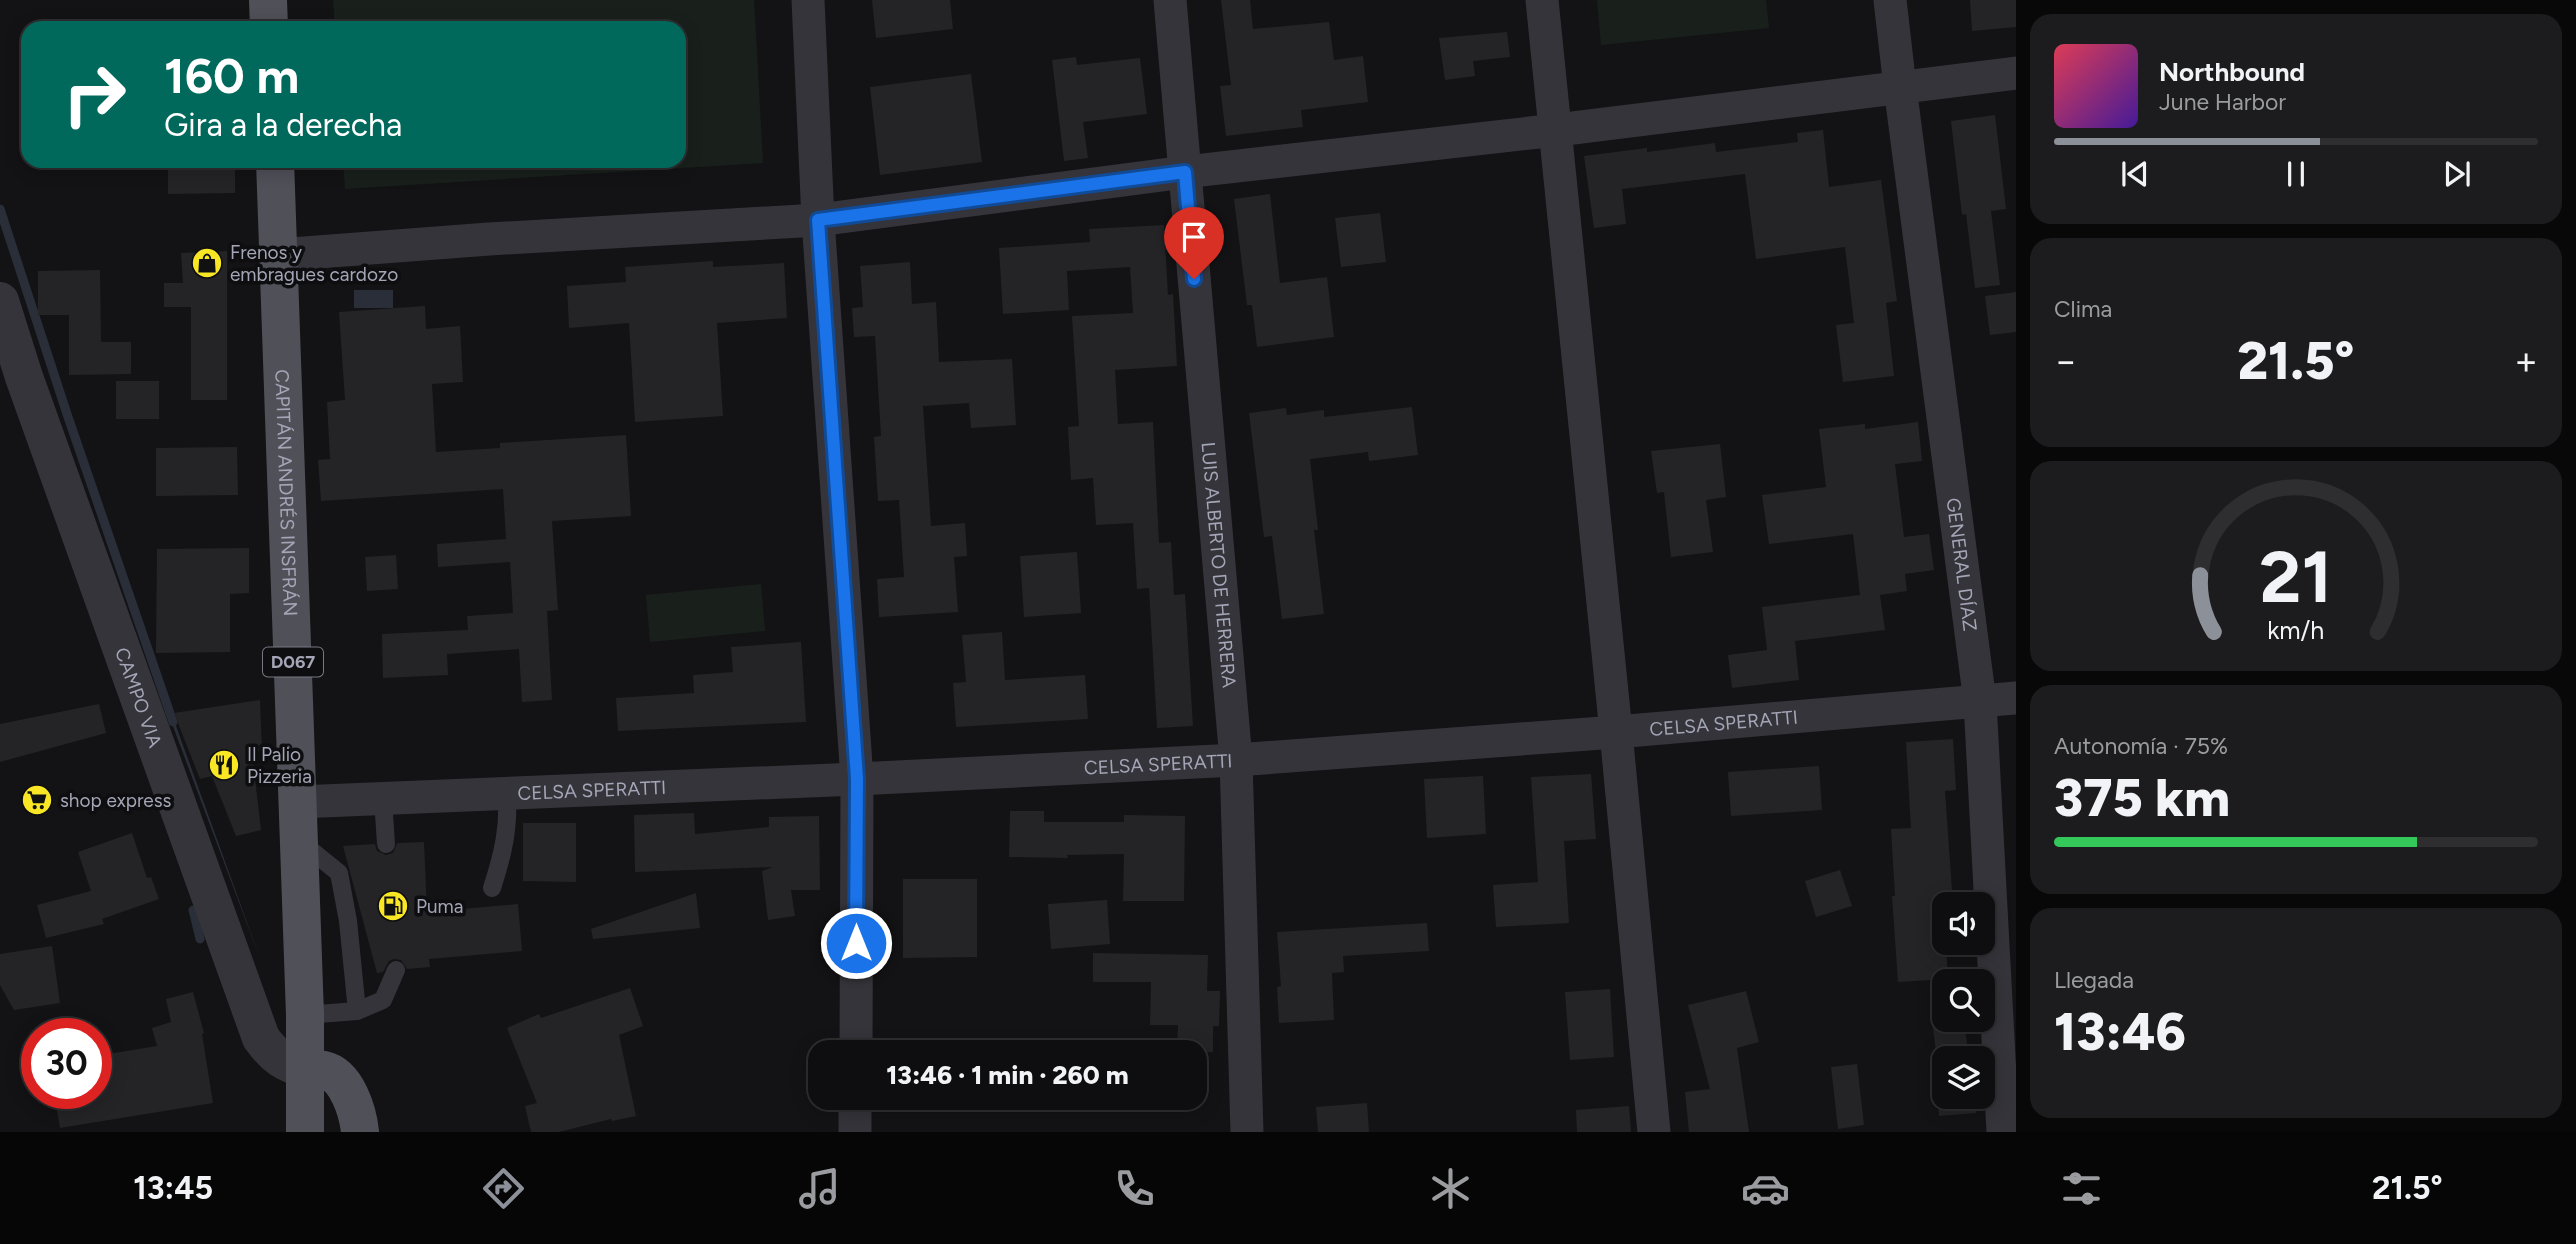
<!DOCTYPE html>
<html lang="es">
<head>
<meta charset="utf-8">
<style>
  :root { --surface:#0e0e10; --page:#1c1c1e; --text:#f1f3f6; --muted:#9b9c9f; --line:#2e2e30; --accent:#8c9099 }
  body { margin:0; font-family:Figtree,sans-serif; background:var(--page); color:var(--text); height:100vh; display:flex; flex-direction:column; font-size:26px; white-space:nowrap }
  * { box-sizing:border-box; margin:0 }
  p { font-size:23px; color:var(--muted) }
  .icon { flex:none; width:38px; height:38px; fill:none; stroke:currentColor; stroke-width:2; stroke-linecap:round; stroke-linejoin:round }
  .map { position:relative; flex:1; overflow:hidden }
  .details { display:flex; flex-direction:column; gap:14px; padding:14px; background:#080809; width:560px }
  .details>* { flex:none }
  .banner { position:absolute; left:21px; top:21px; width:665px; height:147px; border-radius:21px; box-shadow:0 4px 18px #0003,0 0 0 2px var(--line); background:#00695c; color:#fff; overflow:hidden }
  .controls { position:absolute; left:1932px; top:892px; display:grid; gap:14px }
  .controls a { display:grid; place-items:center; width:63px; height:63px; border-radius:14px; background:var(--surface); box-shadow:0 4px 18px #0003,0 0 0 2px var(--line); font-size:35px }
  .speed { position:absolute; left:21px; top:1018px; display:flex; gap:14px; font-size:35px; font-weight:700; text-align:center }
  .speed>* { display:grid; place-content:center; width:91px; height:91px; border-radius:50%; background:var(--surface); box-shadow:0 4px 18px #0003,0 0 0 2px var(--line); line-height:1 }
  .speed .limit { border:10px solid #d22; background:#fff; color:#111 }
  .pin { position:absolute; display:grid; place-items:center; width:60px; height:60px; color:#fff; margin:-72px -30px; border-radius:50% 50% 50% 0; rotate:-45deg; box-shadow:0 0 7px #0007 }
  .pin .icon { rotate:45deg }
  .me { position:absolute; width:77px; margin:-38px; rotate:0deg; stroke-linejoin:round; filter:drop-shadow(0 0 5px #0008) }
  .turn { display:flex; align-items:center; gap:24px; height:147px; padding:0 28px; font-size:32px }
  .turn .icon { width:91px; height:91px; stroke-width:2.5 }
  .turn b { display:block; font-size:49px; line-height:60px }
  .big { font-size:52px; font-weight:800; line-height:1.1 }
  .details .card { flex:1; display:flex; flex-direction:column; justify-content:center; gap:10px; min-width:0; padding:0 24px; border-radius:21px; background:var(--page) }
  .details .dial { align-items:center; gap:0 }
  .dial svg { height:182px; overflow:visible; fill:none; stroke:var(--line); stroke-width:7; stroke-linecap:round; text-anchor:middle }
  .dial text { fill:var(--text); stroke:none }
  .song { display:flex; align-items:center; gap:21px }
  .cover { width:84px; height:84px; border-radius:10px; background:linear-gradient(135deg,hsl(350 70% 55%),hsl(260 70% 35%)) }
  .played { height:7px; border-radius:4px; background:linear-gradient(90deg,var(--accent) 55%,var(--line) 55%) }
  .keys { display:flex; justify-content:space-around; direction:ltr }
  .heat { display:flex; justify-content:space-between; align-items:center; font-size:38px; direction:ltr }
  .charge { height:10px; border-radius:5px; background:linear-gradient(90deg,#34c759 75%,var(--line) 0) }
  .trip { position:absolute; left:808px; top:1040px; width:399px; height:70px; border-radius:21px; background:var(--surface); box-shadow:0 4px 18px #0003,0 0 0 2px var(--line); font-weight:800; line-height:70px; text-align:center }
  .menu { display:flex; height:112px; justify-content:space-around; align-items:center; background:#060606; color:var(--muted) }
  .menu .icon { width:49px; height:49px }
  .menu .selected { color:var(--accent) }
  .menu b { font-size:32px; color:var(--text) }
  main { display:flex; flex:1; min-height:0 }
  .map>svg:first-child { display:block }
</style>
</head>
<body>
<main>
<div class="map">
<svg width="2016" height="1132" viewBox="0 0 2016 1132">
  <rect width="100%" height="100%" fill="#131315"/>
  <!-- green -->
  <g fill="#19201c">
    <polygon points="333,0 754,0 763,163 345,189 343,161 679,161 679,28 335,28"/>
    <polygon points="1597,0 1766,0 1769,28 1601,45"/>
    <polygon points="761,584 765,631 650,642 646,595"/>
  </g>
  <!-- water -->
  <g fill="#292e39">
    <rect x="354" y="290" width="39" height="18"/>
    <polygon points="171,712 261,961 168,713"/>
  </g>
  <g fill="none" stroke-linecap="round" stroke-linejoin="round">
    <!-- stream -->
    <g stroke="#292e39" stroke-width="9">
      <polyline points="0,209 68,417 173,722"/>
      <polyline points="193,910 200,939"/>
    </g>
  </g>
  <!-- building -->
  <g fill="#242326">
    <polygon points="872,0 950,0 953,29 876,38"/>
    <polygon points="1221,0 1250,0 1253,29 1329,22 1334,60 1363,56 1368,102 1301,110 1303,127 1226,136 1220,86 1231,85"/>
    <polygon points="1970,0 2016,0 2016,27 1972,31"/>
    <polygon points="1507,32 1510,57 1473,61 1475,76 1445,80 1439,38"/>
    <polygon points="1076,57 1077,65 1140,58 1147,114 1083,122 1088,158 1064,161 1052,60"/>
    <polygon points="971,74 982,162 880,175 870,87"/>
    <polygon points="1995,115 2006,209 1991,211 2000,285 1975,288 1966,214 1962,215 1951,121"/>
    <polygon points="1823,130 1829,187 1881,180 1897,301 1886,303 1894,376 1843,382 1836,325 1854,323 1845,247 1756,259 1745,174 1622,189 1626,224 1594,228 1584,156 1647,148 1647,152 1715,143 1716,152 1798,142 1797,133"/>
    <polygon points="168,161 235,161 235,193 168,194"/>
    <polygon points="1270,194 1280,283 1327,277 1334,337 1257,347 1252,305 1247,305 1234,199"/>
    <polygon points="1380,213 1386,262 1341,267 1335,218"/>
    <polygon points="1164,225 1168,295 1173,294 1177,366 1115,370 1118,424 1153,422 1159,543 1171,542 1174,595 1185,594 1193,726 1157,728 1149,588 1137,589 1133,523 1096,525 1093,478 1071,480 1068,427 1079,426 1072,316 1133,313 1130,267 1067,271 1069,310 1003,314 999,248 1090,242 1089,229"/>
    <polygon points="227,251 227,400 191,400 191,307 164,307 164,283 183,283 181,253"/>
    <polygon points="713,261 713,267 784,263 787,318 717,323 723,416 635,422 629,323 569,328 567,286 626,282 625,267"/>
    <polygon points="910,262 912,304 936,302 939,362 1012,359 1016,425 971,428 969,403 923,406 931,526 965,523 967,556 954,557 958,612 879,617 877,579 904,577 899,500 878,501 874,437 881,436 875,336 854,337 852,308 863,307 860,266"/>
    <polygon points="100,270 101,342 131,342 131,374 69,375 69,315 38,315 38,271"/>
    <polygon points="2016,292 2016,332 1990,335 1985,296"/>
    <polygon points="425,306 426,329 460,326 463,382 432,384 436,452 500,448 500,443 626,435 631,516 552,521 558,610 547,611 552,700 522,702 519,649 447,654 448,675 383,678 382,634 468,630 467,616 513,613 510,562 438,567 437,544 506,539 503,489 321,501 318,460 330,459 327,402 345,400 339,312"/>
    <rect x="116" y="381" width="43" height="38"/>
    <polygon points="1412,407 1418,455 1369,461 1368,452 1310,459 1318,530 1314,530 1324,614 1282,619 1272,536 1264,537 1249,413 1286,408 1287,415 1324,410 1324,417"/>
    <polygon points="1918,422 1922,461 1895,464 1904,537 1929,534 1934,570 1905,574 1907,591 1880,595 1885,630 1795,641 1799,680 1732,688 1728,655 1767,650 1762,607 1860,595 1853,534 1769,544 1762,495 1826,487 1819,429 1865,424 1865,429"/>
    <polygon points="1720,444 1726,497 1706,500 1713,552 1671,557 1664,492 1657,493 1651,451"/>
    <polygon points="237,447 238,495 156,496 156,448"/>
    <polygon points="249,548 249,593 230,594 230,652 156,653 157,549"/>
    <polygon points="1077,552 1081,613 1024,617 1020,556"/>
    <polygon points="396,555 398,589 367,591 365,557"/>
    <polygon points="1002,632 1005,680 1085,675 1088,719 956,727 953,683 966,682 962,635"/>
    <polygon points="801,642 806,722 618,731 616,698 694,693 693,675 733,672 731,647"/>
    <polygon points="260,700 262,751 252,753 261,830 236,836 212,776 200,779 174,713"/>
    <polygon points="99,704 106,733 0,762 0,724"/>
    <polygon points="1953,739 1956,790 1945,791 1953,905 1944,905 1948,979 1898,982 1892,896 1895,896 1891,829 1911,828 1906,742"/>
    <polygon points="1819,766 1822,810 1731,816 1728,772"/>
    <polygon points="1591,774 1596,839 1564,841 1569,923 1496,927 1493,885 1538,882 1531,777"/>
    <polygon points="1483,776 1486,834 1427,838 1424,779"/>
    <polygon points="1010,811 1044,811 1044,822 1124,822 1124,815 1185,816 1184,901 1123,901 1124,854 1067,855 1068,858 1009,857"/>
    <polygon points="694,813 695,834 769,827 769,817 819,816 820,890 791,890 795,916 768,920 762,871 773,867 635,872 634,815"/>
    <polygon points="523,823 576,823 576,882 523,881"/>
    <polygon points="132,833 147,878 151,877 159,899 102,919 104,924 46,938 37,905 91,891 78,852"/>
    <polygon points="424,842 427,912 518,904 522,951 429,959 430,967 407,969 401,960 394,959 389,961 383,972 377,973 343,846 375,844 377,851 386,855 393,853 397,843"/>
    <polygon points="1840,870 1852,906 1816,917 1805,881"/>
    <polygon points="903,879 977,879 977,957 903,958"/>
    <polygon points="696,893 700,928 593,939 591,929"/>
    <polygon points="1107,900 1110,944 1051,949 1048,904"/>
    <polygon points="1427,923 1429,951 1343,956 1344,972 1332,973 1334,1020 1279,1023 1277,987 1281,986 1277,932"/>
    <polygon points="52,946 60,1003 14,1010 0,985 0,954"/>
    <polygon points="1093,953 1208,955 1207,991 1220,991 1219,1026 1213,1026 1213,1052 1177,1052 1178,1025 1150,1025 1151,982 1093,982"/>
    <polygon points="630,988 643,1026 619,1035 636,1116 612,1121 611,1119 559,1132 531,1132 525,1106 537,1103 507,1028 539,1014 541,1018"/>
    <polygon points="1610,989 1614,1057 1570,1060 1565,992"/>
    <polygon points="1746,991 1759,1042 1737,1048 1749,1132 1689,1132 1685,1092 1710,1089 1688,1005"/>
    <polygon points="193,992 204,1033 202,1034 213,1103 60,1128 54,1094 96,1094 96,1056 157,1046 152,1028 171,1022 166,999"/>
    <polygon points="1932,1020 1964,1020 1969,1059 1944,1059 1944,1097 1974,1097 1976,1113 1939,1116 1937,1092 1941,1092"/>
    <polygon points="1857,1064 1864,1125 1838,1129 1831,1067"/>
    <polygon points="1367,1103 1369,1132 1318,1132 1316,1107"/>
    <polygon points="1629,1106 1631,1132 1577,1132 1576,1110"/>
  </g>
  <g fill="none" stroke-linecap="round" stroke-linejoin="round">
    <!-- service -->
    <g stroke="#34343a" stroke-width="18">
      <polyline points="383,799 386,844"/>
      <polyline points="302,843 339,873 348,921 357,1011"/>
      <path d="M492,888c11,-34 17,-59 15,-96"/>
      <polyline points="305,1015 357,1011 383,1000 396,970"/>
    </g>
    <!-- minor -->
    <g stroke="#34343a" stroke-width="33">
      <polyline points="808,0 818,220 857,779 856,1052"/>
      <path id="s1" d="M1170,0l66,760 11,372"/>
      <polyline points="1542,0 1616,732 1654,1132"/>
      <path id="s2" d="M1890,0l10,87 80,615 23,430"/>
      <polyline points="278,255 489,239 818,220 1185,172 1557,130 2016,73"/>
      <path id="s3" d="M298,802l559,-23 379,-19 380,-28 400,-34"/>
      <polyline points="855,1132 855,1097"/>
    </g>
    <!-- tertiary -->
    <path stroke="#34343a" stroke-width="38" id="s4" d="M0,301l24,76 237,661c13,18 24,26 45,31"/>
    <!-- primary -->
    <g stroke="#505059" stroke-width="38">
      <polyline points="268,0 269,28"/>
      <path id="s5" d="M275,161l30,854v117"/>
      <path d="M306,1069c6,0 12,0 18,1 23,5 34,42 36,62"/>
    </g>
  </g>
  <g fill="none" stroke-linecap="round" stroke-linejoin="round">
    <!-- route casing -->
    <g stroke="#114b97" stroke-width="18">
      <polyline id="route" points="856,943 857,779 818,220 1185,172 1194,279"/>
    </g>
    <!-- route -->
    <use href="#route" stroke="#1a73e8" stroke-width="12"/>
  </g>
  <!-- icons -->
  <defs>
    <g id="shop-disc" transform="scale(1.575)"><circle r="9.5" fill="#f9e726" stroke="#0e0e10"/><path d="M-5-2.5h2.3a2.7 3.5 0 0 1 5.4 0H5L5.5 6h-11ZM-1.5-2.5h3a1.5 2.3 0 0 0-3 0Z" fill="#111"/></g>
    <g id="restaurant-disc" transform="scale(1.575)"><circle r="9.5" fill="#f9e726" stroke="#0e0e10"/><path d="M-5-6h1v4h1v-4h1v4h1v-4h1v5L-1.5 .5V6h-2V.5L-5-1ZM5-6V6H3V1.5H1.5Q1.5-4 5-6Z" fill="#111"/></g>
    <g id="supermarket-disc" transform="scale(1.575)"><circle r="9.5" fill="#f9e726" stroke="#0e0e10"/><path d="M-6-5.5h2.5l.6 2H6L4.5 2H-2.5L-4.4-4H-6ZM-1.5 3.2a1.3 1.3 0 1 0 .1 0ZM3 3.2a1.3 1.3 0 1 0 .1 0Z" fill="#111"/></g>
    <g id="fuel-disc" transform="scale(1.575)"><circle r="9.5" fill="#f9e726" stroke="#0e0e10"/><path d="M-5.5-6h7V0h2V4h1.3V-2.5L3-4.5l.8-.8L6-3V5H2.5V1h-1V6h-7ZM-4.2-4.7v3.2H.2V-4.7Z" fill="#111"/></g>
  </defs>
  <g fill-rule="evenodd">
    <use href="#shop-disc" x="207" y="263"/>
    <use href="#restaurant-disc" x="224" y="765"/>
    <use href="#supermarket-disc" x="37" y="800"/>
    <use href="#fuel-disc" x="393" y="906"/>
  </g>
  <g text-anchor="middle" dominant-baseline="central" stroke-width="7" stroke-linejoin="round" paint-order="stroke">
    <!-- shield labels -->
    <rect fill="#0e0e10" stroke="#777884" stroke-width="2" x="263" y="647.5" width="60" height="29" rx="5"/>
    <g font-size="18" font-weight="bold" fill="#a4a5b6">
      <text x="293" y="662">D067</text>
    </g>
    <!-- poi labels -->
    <g font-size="19" fill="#a4a5b6" stroke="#0e0e10" text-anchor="start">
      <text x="230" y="252">Frenos y<tspan x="230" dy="22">embragues cardozo</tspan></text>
      <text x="247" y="754">Il Palio<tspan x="247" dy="22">Pizzeria</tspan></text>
      <text x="60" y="800">shop express</text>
      <text x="416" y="906">Puma</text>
    </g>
    <!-- street labels -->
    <g font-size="19" fill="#a4a5b6" stroke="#0e0e10">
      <text stroke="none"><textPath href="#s5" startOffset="332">CAPITÁN ANDRÉS INSFRÁN</textPath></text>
      <text stroke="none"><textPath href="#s1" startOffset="567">LUIS ALBERTO DE HERRERA</textPath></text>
      <text stroke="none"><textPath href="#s2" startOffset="569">GENERAL DÍAZ</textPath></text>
      <text stroke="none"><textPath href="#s4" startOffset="420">CAMPO VIA</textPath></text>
      <text stroke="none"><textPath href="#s3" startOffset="1428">CELSA SPERATTI</textPath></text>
      <text stroke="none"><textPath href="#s3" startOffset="861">CELSA SPERATTI</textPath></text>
      <text stroke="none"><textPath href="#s3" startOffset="294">CELSA SPERATTI</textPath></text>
    </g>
  </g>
</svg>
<div class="controls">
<a><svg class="icon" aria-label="sound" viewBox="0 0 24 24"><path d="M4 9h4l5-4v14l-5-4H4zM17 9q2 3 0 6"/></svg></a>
<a><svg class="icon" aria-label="search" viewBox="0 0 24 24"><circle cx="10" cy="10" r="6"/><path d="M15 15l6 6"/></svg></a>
<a><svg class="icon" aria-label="layers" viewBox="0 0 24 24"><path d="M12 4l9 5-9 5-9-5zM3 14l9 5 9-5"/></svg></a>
</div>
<div class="speed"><div class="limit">30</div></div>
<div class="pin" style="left:1194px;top:279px;background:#d93025"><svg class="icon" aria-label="arrive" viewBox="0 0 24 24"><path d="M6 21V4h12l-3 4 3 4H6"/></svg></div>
<svg class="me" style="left:856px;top:943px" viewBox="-20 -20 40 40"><circle r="17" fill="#1a73e8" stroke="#fff" stroke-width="3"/><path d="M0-11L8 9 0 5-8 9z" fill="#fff"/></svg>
<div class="trip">13:46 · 1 min · 260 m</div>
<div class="banner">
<div class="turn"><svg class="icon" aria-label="right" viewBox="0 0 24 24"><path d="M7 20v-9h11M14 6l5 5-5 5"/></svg><div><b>160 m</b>Gira a la derecha</div></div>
</div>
</div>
<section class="details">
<div class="card">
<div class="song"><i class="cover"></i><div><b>Northbound</b><p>June Harbor</p></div></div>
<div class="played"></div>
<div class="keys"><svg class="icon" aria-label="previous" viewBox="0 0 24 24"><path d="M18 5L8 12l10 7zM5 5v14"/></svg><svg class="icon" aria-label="pause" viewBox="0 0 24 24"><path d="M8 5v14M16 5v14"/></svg><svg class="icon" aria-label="next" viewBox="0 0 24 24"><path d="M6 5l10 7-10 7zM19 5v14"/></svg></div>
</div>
<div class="card"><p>Clima</p>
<div class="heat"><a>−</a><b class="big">21.5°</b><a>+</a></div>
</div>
<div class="card dial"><svg viewBox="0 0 100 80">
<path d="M14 69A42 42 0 1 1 86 69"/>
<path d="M14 69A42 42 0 0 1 8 44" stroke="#8c9099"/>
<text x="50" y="56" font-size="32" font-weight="700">21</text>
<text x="50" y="72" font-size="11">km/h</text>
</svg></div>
<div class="card"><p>Autonomía · 75%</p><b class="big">375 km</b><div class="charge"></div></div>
<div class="card"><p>Llegada</p><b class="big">13:46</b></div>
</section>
</main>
<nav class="menu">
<b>13:45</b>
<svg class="icon selected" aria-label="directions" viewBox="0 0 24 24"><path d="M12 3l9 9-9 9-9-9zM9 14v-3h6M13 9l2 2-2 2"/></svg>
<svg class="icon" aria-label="music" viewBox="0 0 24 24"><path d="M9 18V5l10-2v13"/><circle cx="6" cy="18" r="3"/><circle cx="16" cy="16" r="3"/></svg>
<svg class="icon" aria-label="phone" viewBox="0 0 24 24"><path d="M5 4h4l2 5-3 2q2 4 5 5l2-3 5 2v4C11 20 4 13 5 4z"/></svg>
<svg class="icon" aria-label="climate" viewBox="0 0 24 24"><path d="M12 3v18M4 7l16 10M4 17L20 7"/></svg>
<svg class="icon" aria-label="car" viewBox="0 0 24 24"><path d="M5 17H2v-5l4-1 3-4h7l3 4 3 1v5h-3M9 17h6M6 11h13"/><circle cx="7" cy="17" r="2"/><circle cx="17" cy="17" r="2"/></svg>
<svg class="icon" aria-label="filters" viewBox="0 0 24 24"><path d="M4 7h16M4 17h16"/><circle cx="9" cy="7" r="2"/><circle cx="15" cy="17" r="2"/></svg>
<b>21.5°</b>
</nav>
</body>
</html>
